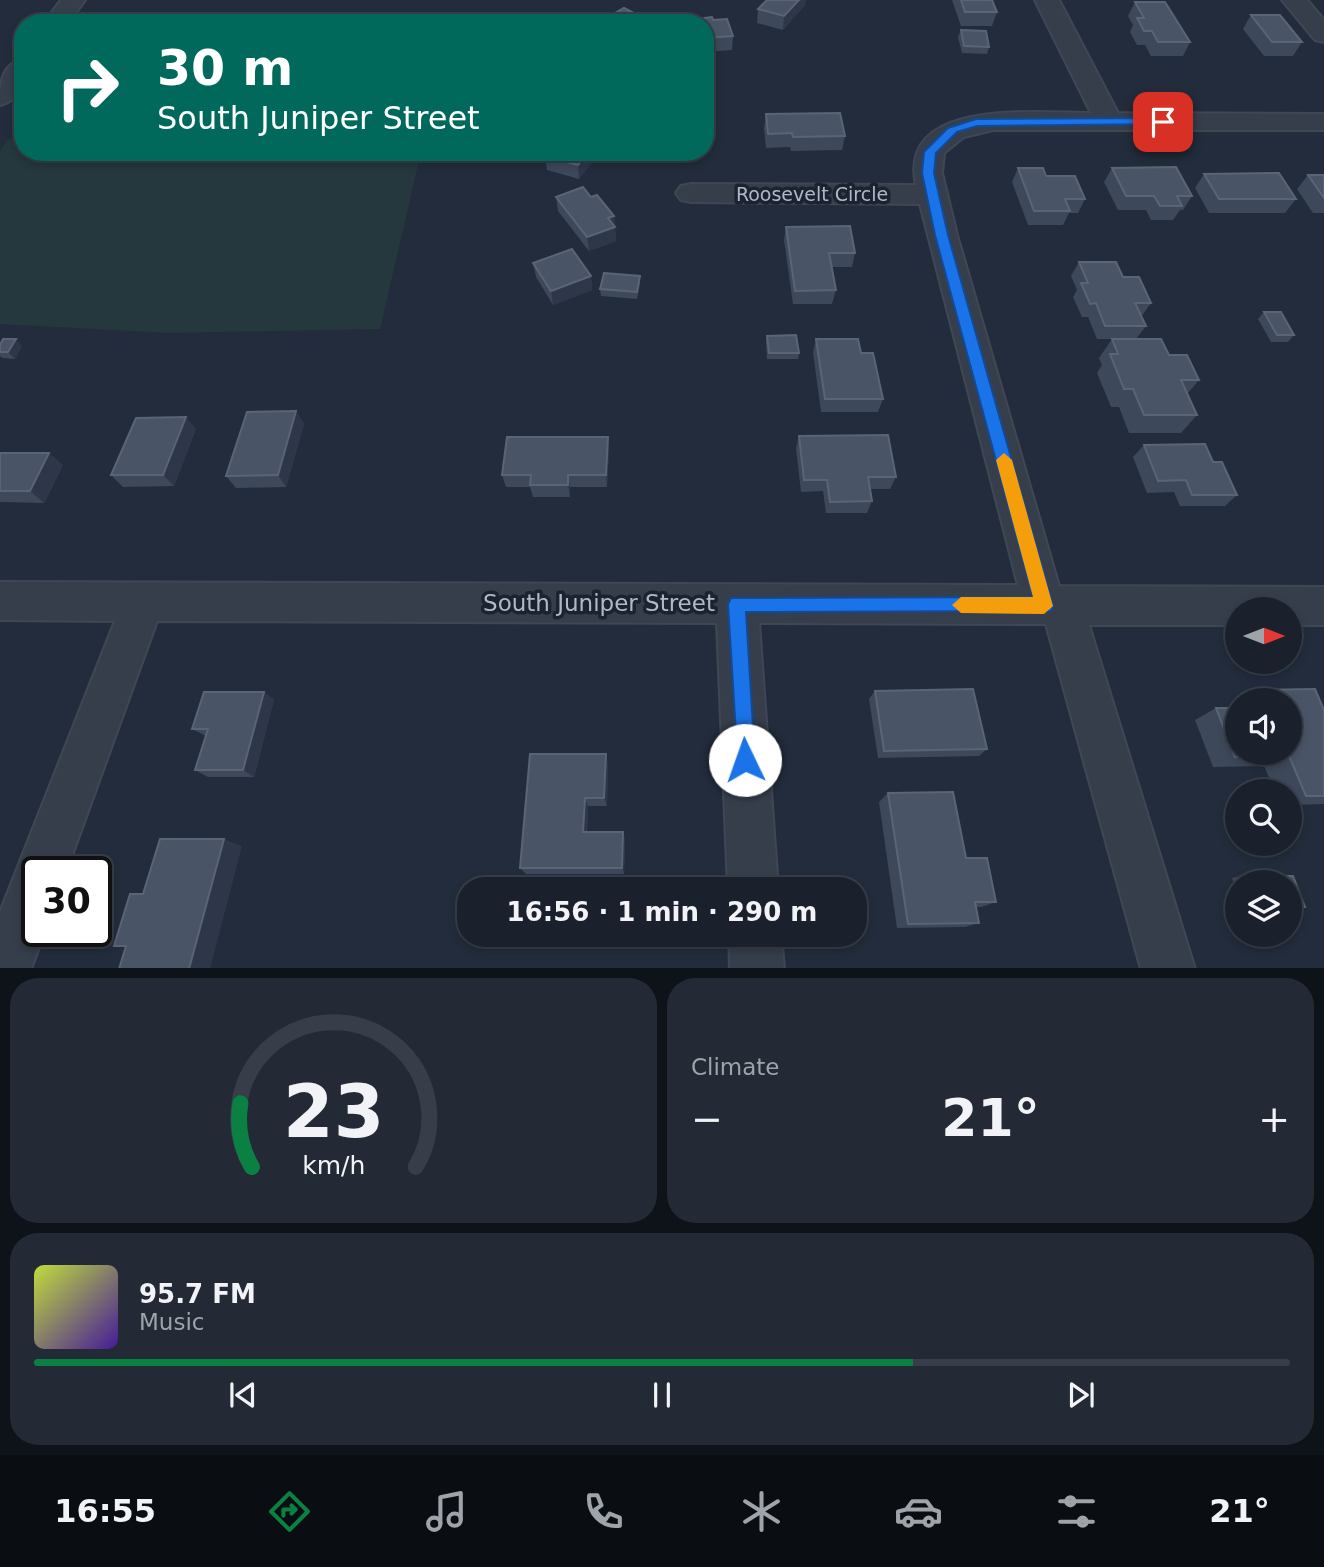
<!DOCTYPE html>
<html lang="en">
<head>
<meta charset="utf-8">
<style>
  :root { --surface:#1a212d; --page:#232935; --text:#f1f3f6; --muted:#9fa3aa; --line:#383e49; --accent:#0b8043 }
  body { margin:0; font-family:"DejaVu Sans",sans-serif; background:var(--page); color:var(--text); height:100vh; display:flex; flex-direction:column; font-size:26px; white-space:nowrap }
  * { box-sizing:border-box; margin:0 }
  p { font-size:23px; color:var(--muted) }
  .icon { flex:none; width:38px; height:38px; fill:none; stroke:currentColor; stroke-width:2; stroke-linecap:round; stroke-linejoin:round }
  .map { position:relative; height:968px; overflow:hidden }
  .panel { display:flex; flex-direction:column; gap:10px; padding:10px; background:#0e1219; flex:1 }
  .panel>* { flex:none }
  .hud { position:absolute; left:14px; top:14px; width:700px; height:147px; border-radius:28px; box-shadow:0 4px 10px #0003,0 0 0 2px var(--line); background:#00695c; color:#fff; overflow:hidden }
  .needle { width:46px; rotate:90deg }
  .fabs { position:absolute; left:1225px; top:597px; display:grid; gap:14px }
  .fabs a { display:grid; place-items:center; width:77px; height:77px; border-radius:50%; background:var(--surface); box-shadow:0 4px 10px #0003,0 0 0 2px var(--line); font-size:35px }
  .speed { position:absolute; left:21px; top:856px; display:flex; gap:14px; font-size:35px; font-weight:700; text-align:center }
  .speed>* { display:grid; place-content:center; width:91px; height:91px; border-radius:50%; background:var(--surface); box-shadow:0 4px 10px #0003,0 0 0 2px var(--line); line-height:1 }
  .speed .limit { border:4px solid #111; border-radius:10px; background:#fff; color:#111 }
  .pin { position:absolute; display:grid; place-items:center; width:60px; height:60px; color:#fff; margin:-30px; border-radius:14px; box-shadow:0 4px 10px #0006 }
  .me { position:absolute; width:77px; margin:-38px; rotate:357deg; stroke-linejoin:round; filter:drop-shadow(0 0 5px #0008) }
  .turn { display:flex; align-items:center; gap:24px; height:147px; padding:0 28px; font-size:32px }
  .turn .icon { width:91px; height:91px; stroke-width:2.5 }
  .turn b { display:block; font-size:49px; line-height:60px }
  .big { font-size:52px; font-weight:800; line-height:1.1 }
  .panel .card { flex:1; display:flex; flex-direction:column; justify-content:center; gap:10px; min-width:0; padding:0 24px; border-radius:28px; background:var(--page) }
  .panel .dial { align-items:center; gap:0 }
  .dial svg { height:182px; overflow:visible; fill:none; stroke:var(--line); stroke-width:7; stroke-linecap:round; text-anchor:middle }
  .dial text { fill:var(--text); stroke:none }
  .song { display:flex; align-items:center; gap:21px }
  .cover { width:84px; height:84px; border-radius:10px; background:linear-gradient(135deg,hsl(70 70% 55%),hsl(260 70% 35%)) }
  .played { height:7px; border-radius:4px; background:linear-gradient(90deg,var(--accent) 70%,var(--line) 70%) }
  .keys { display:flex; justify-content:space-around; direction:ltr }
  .heat { display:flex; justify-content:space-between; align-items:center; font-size:38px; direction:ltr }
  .panel .tiles { flex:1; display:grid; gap:10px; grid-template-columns:1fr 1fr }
  .card:last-child { grid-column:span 2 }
  .trip { position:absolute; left:457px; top:877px; width:410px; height:70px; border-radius:28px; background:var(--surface); box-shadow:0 4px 10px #0003,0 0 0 2px var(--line); font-weight:800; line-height:70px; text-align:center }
  .tabs { display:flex; height:112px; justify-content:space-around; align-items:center; background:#0a0d12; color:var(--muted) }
  .tabs .icon { width:49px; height:49px }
  .tabs .selected { color:var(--accent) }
  .tabs b { font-size:32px; color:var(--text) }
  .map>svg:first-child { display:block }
</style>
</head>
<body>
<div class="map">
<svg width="1324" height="969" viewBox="0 0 1324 969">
  <rect width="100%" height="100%" fill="#222c3c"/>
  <!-- green -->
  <polygon fill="#24383d" points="23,138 23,152 421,152 380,329 169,333 0,324 0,151 8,139"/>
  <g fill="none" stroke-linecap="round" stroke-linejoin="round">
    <!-- minor casing -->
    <g stroke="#3f4755" stroke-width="4">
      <g id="minor">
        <polygon points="61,0 85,0 68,23 44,23"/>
        <path d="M1035,0h24l59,113 206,1v16h-331l-29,7 -20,16 -2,20 15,62 102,351 265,1v38h-34v-16h-53v16h-148l106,344h-54l-95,-345 -287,-1 19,266h-50l-11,-266 -560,-2 -91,251h-29v59h8l-14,38h-31v-57l115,-291 -115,-1v-38l1018,3 -98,-381 -229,-2 -10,-2 -5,-7 5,-7 10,-2 225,1c-19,-88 122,-72 175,-72z"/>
        <polygon points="1282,0 1307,0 1324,20 1324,42 1315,40"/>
        <path d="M23,59c0,20 0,40 -23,46 0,-19 0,-40 23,-46z"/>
        <polygon points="729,934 781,934 784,969 730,969"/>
      </g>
    </g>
    <!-- minor -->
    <use href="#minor" fill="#363e4c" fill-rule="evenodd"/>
  </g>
  <!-- wall -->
  <g fill="#3d485a">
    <polygon points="952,0 992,0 997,12 992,26 961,26"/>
    <polygon points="1135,2 1190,42 1183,56 1151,56 1145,45 1137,45 1130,32 1133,25 1128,16"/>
    <polygon points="805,5 783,30 757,23 758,9"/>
    <polygon points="1251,15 1302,42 1293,56 1264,56 1243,29"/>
    <polygon points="713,20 733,36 732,50 705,52 705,23"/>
    <polygon points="961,30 989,47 987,54 962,53 958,37"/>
    <polygon points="766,114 845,136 842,150 791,151 790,147 766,148 764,128"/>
    <polygon points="593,155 594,160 579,179 547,170 545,156"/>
    <polygon points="1018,168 1046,176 1085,199 1078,213 1069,213 1063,225 1028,225 1012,182"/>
    <polygon points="1112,168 1192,196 1183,210 1180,210 1173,220 1151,220 1146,210 1118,210 1104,182"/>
    <polygon points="1204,174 1296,199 1285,213 1209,213 1195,188"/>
    <polygon points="1308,175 1324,175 1324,213 1313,213 1297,189"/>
    <polygon points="556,197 591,197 614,216 616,241 589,251 558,211"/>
    <polygon points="786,227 855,253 852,267 832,267 836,290 832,304 793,304 784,240"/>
    <polygon points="1079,262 1123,277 1151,303 1141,317 1146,326 1136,339 1169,355 1199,380 1187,394 1197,415 1181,433 1129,433 1119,407 1111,407 1097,373 1102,365 1099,358 1112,339 1097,339 1088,317 1082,317 1073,297 1077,290 1071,276"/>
    <polygon points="533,263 591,276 592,290 553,305 536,277"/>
    <polygon points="640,283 637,299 601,296 600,289"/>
    <polygon points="1264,312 1294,335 1288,342 1271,342 1258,319"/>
    <polygon points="767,336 799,353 798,359 767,359 766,342"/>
    <polygon points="816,339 861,353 883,399 878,412 821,412 813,352"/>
    <polygon points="0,345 22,346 15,359 3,358 0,356"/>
    <polygon points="296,411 304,424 286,487 236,488 226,476"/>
    <polygon points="196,429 174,486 123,487 111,475"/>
    <polygon points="799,436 896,477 890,489 870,489 872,501 867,513 826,513 823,491 801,492 796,448"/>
    <polygon points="1144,445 1213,462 1237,495 1225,506 1180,506 1174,492 1147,493 1133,457"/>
    <polygon points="609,449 607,487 570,487 570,497 533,497 530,487 506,487 502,475"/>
    <polygon points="0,453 63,465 44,503 0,502"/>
    <polygon points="1260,690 1324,710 1324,804 1290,805 1290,791 1275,791 1264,766 1213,767 1195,720 1216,708 1237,752 1290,700 1241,700"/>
    <polygon points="875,691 987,749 979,756 878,758 869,699"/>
    <polygon points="264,692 274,700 254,777 208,777 195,770 206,736 192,729"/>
    <polygon points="608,764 607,806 588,806 587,832 623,832 625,839 624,874 526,874 520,868"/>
    <polygon points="888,793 966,858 996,902 981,907 975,907 979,923 965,927 897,928 879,802"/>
    <polygon points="1241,876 1293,876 1305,907 1290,909 1290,882 1237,882 1237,892 1232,878"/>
  </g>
  <!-- shaded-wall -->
  <g fill="#2d3749">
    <polygon points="799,0 806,0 805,5 783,30 784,16"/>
    <polygon points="642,17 642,23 632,23"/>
    <polygon points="588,152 595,152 593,155 594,160 579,179 578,165"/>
    <polygon points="614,216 616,241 589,251 587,237 608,218"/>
    <polygon points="591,276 592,290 553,305 551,291"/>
    <polygon points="16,339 22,346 15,359 8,352"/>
    <polygon points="296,411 304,424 286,487 278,475"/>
    <polygon points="186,417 196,429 174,486 163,475"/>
    <polygon points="608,437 609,449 607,487 606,475"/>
    <polygon points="49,453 63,465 44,503 30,491"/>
    <polygon points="568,475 570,487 570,497 568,485"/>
    <polygon points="264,692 274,700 254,777 243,770"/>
    <polygon points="606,754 608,764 607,806 604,798"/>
    <polygon points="585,798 588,806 586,839 583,832"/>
    <polygon points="623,832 625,839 624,874 622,868"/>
    <polygon points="224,839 242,846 210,969 189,969"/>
  </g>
  <!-- building -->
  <g fill="#495466" stroke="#5a6475" stroke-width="2">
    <polygon points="767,0 799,0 784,16 758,9"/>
    <polygon points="961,0 992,0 997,12 965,12"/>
    <polygon points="1135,2 1165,2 1190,42 1158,42 1152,31 1144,31 1137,18 1144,18"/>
    <polygon points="624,8 642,17 632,23 604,23 601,21"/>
    <polygon points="1251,15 1280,15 1302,42 1272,42"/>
    <polygon points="712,17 713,20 727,19 733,36 705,38 705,23 662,23"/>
    <polygon points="961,30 986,31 989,47 964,46"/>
    <polygon points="840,113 845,136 793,137 792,133 768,134 766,114"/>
    <polygon points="548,152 588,152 578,165 545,156"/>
    <polygon points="1176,167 1192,196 1177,196 1182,206 1160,206 1154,196 1126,196 1112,168"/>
    <polygon points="1018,168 1043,168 1046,176 1075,176 1085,199 1065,199 1070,211 1034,211"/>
    <polygon points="1279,173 1296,199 1219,199 1204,174"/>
    <polygon points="1308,175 1324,175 1324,198"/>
    <polygon points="583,187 591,197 597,195 614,216 608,218 615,227 587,237 556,197"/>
    <polygon points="850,226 855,253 829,253 836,290 795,291 786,227"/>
    <polygon points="572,249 591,276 551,291 533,263"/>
    <polygon points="1079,262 1116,262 1123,277 1139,277 1151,303 1135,303 1146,326 1105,326 1096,303 1090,304 1081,283 1088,283"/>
    <polygon points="604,273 640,276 637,292 600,289"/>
    <polygon points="1264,312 1281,312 1294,335 1277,335"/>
    <polygon points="796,335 799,353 769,353 767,336"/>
    <polygon points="3,339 16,339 8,352 0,352 0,345"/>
    <polygon points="816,339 858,339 861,353 873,353 883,399 825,399"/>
    <polygon points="1112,339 1161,339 1169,355 1187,355 1199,380 1181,380 1197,415 1144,415 1133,389 1124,389 1110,354 1118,354"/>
    <polygon points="296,411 278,475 226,476 247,412"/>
    <polygon points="186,417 163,475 111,475 136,418"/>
    <polygon points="888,435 896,477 868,477 872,501 830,502 827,480 804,480 799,436"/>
    <polygon points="507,437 608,437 606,475 568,475 568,485 530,485 531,475 502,475"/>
    <polygon points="1205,444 1213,462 1222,462 1237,495 1192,495 1186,480 1158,481 1144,445"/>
    <polygon points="0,453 49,453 30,491 0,491"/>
    <polygon points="973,689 987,749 884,751 875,691"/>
    <polygon points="1315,689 1324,710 1324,796 1306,796 1289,756 1235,757 1216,708 1237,708 1237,752 1290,752 1290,700 1265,700 1260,690"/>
    <polygon points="204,692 264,692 243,770 195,770 208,729 192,729"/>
    <polygon points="530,754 606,754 604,798 585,798 583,832 623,832 622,868 520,868"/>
    <polygon points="953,792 966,858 987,858 996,902 975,902 979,923 908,924 888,793"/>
    <polygon points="160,839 224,839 189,969 119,969 126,946 114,946 130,894 143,894"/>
    <polygon points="1241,876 1293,876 1305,907 1290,907 1290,882 1243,882"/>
  </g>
  <!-- route -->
  <polygon fill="#1a73e8" stroke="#114b97" stroke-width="2" points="1163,118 1168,122 1167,124 977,126 957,132 936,153 934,173 948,235 1053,606 1051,611 746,612 755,760 752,766 745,769 738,766 728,604 731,598 1033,597 935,235 922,173 924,152 948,128 976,119"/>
  <!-- slow -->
  <polygon fill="#f59e0b" points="1004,453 1012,460 1053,606 1044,614 961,613 952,605 961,597 1033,597 996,460"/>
  <g text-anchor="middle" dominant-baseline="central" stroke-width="7" stroke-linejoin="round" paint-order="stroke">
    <!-- far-street labels -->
    <g font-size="19" fill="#b1b9c8" stroke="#1b2331">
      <text x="812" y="194">Roosevelt Circle</text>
    </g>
    <!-- street labels -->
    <g font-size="23" fill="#b1b9c8" stroke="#1b2331">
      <text x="599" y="603">South Juniper Street</text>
    </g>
  </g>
</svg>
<div class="fabs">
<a><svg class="needle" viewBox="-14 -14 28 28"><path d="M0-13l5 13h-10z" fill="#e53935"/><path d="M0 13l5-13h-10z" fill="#9fa3aa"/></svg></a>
<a><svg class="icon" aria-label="sound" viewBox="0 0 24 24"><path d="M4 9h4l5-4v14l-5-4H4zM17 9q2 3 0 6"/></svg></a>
<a><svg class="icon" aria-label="search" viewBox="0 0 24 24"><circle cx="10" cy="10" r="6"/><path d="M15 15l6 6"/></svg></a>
<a><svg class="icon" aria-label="layers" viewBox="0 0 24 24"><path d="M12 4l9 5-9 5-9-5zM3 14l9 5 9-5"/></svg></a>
</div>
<div class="speed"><div class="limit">30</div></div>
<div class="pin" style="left:1163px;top:122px;background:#d93025"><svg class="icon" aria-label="arrive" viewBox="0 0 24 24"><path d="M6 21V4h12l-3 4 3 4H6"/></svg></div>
<svg class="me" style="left:745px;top:760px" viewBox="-20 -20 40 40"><circle r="19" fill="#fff"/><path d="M0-13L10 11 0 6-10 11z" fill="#1a73e8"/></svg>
<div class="trip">16:56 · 1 min · 290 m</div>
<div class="hud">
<div class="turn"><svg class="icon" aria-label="right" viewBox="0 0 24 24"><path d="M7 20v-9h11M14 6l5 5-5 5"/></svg><div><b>30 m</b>South Juniper Street</div></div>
</div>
</div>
<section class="panel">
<div class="tiles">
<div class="card dial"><svg viewBox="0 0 100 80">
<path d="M14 69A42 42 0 1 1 86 69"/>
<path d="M14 69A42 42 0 0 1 9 41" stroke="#0b8043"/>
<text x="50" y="56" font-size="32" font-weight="700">23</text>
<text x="50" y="72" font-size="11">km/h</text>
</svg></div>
<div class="card"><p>Climate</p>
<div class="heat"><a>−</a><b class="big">21°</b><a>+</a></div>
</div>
<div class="card">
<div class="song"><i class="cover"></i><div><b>95.7 FM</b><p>Music</p></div></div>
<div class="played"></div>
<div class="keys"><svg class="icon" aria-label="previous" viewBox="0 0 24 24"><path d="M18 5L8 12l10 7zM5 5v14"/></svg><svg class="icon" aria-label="pause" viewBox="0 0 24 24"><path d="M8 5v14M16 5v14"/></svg><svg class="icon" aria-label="next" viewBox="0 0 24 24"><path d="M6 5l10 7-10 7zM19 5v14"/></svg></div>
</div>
</div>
</section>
<nav class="tabs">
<b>16:55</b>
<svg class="icon selected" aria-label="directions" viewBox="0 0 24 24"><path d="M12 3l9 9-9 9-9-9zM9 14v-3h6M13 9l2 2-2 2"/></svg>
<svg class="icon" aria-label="music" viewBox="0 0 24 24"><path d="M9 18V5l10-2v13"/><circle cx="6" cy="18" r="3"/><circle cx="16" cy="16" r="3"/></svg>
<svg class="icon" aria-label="phone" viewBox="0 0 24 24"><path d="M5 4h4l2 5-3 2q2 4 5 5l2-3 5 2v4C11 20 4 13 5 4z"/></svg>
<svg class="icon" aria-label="climate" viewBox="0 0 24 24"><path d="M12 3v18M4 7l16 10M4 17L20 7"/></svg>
<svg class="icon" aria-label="car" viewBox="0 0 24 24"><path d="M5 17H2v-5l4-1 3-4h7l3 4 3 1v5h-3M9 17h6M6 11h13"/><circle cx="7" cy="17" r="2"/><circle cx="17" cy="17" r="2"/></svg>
<svg class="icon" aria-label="filters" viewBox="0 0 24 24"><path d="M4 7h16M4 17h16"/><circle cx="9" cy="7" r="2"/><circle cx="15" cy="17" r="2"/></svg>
<b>21°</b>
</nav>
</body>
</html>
